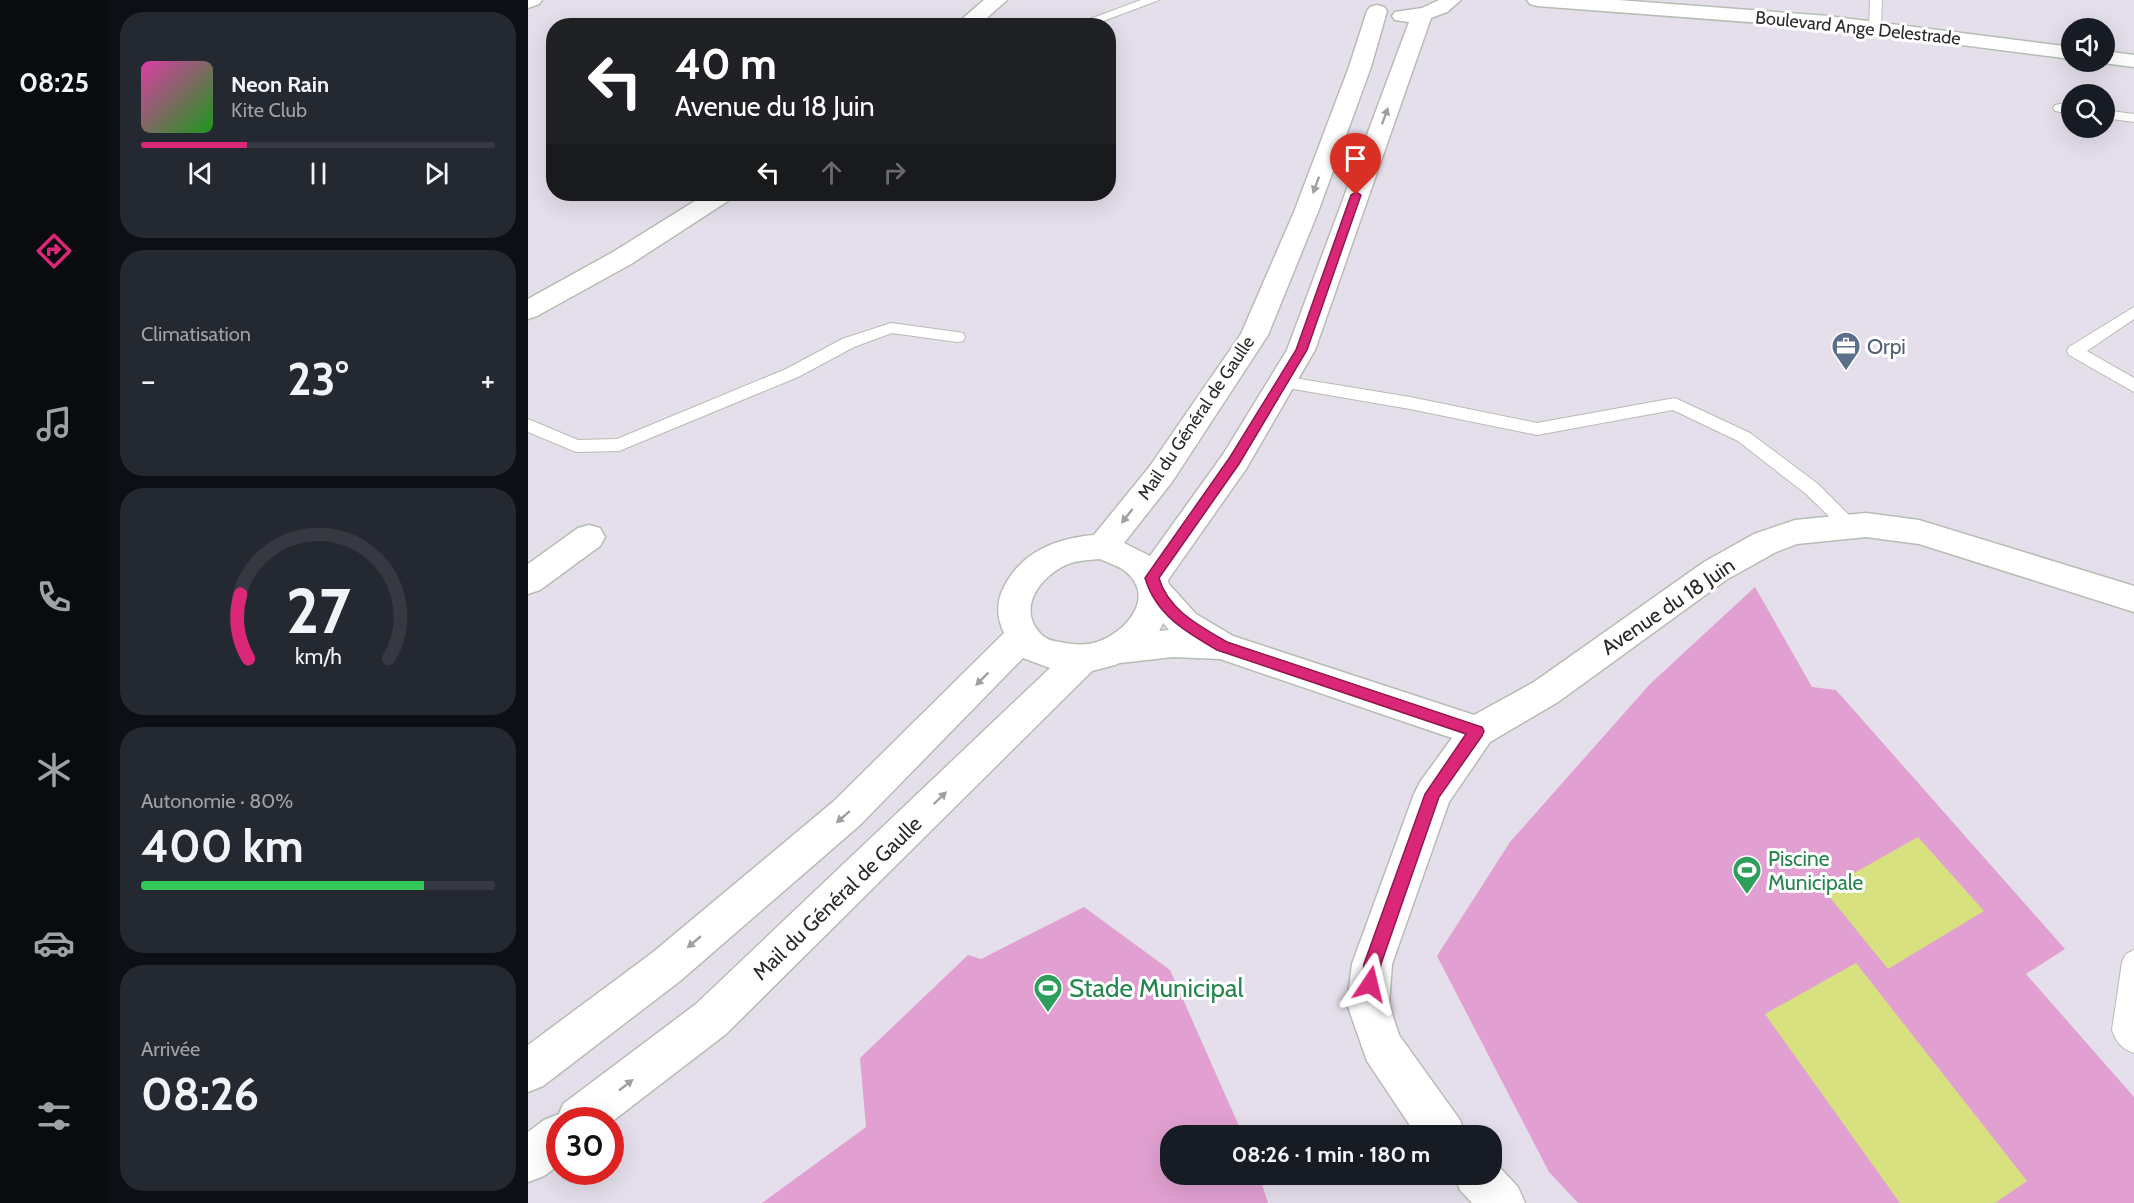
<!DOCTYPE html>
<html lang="fr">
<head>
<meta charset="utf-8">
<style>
  :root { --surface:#171b24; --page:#242831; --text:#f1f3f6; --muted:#9ea1a6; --line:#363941; --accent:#db2777 }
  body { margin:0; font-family:Cabin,sans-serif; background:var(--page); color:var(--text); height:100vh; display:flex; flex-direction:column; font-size:22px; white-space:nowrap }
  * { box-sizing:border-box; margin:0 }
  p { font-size:20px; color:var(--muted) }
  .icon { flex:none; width:33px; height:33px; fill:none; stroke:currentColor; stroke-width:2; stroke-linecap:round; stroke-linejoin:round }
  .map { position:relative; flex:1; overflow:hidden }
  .details { display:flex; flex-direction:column; gap:12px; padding:12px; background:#0d0f14; width:420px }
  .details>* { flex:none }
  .hud { position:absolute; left:18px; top:18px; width:570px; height:183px; border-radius:24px; box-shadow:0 6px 24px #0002; background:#202124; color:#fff; overflow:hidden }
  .controls { position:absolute; left:1533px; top:18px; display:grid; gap:12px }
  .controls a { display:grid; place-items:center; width:54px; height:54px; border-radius:50%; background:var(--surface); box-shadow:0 6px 24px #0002; font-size:30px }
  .speed { position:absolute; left:18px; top:1107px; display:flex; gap:12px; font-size:30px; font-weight:700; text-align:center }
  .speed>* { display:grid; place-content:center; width:78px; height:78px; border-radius:50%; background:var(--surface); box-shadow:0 6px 24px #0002; line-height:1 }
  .speed .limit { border:9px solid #d22; background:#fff; color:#111 }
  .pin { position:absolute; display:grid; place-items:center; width:51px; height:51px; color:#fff; margin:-62px -26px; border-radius:50% 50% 50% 0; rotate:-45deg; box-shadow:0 0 6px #0007 }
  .pin .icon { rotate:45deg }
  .me { position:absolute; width:66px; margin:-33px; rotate:10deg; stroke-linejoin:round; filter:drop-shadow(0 0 4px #0008) }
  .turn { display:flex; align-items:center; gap:21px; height:126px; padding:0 30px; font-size:27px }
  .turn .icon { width:78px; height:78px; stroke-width:2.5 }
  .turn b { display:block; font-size:42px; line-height:51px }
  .lanes { display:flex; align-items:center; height:57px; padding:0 30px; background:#0003; justify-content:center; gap:30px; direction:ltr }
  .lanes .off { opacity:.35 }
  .big { font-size:45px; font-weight:700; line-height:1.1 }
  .details .tile { flex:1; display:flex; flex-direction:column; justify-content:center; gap:9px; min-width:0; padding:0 21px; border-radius:24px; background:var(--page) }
  .details .dial { align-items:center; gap:0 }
  .dial svg { height:156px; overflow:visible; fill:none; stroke:var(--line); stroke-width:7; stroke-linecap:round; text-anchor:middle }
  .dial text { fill:var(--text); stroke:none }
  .song { display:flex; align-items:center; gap:18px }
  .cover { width:72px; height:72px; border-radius:9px; background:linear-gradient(135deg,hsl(320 70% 55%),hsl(120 70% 35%)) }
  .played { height:6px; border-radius:3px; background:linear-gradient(90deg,var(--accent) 30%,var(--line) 30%) }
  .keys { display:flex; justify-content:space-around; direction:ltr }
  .heat { display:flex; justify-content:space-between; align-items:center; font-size:33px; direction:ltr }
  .charge { height:9px; border-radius:4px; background:linear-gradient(90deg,#34c759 80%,var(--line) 0) }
  .trip { position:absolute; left:632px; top:1125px; width:342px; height:60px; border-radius:24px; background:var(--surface); box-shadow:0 6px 24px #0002; font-weight:700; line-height:60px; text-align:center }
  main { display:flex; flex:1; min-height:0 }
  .tab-bar { display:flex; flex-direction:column; width:108px; justify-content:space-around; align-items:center; background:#090b0e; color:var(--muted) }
  .tab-bar .icon { width:42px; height:42px }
  .tab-bar .active { color:var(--accent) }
  .tab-bar b { font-size:27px; color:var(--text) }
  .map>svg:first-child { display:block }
</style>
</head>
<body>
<main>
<nav class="tab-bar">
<b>08:25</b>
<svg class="icon active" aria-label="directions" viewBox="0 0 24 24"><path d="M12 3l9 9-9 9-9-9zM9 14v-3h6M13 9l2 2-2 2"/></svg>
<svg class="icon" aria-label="music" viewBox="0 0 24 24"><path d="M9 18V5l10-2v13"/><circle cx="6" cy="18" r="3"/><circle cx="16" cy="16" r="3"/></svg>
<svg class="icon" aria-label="phone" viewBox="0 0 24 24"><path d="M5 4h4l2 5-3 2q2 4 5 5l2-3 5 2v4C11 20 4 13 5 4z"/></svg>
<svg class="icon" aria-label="climate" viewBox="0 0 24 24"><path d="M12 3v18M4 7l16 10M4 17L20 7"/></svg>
<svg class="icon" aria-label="car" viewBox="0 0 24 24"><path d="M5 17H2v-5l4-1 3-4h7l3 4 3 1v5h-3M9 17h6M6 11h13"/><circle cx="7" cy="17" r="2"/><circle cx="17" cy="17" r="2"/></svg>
<svg class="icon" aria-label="filters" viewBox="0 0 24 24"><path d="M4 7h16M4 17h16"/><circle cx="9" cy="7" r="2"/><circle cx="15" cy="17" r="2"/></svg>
</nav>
<section class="details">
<div class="tile">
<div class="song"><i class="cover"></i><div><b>Neon Rain</b><p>Kite Club</p></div></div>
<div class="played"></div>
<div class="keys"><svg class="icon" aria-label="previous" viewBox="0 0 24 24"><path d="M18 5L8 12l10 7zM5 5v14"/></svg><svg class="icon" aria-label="pause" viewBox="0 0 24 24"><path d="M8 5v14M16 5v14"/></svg><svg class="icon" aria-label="next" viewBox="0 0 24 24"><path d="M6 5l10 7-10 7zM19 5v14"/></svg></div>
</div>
<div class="tile"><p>Climatisation</p>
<div class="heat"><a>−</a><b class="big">23°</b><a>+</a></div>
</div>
<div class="tile dial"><svg viewBox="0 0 100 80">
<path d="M14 69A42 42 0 1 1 86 69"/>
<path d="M14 69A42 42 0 0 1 10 36" stroke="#db2777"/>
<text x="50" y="56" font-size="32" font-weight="700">27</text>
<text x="50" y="72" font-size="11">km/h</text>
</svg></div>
<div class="tile"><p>Autonomie · 80%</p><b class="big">400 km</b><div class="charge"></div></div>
<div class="tile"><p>Arrivée</p><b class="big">08:26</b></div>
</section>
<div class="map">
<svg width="1606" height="1203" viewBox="0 0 1606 1203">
  <rect width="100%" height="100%" fill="#e4dfeb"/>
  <!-- pitch -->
  <g fill="#e1a0d1">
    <polygon points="1227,587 1284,687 1308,690 1537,949 1498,974 1606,1097 1606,1203 1050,1203 1021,1172 909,956 982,842 1122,684"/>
    <polygon points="556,907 642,970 715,1135 642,1136 642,1174 731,1175 740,1203 234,1203 338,1127 332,1058 440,955 453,959"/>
  </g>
  <!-- water -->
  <g fill="#d8e17f">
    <polygon points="1390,837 1456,911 1360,969 1296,890"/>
    <polygon points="1328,963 1499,1181 1467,1203 1372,1203 1237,1014"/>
  </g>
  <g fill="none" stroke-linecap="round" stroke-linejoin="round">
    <!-- service casing -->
    <g stroke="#b7bdb3" stroke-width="2">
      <g id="service">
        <polygon points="613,0 631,0 562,26 543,26"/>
        <polygon points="1342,0 1354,0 1353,27 1347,31 1341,27"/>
        <polygon points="191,20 195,21 196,26 182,26"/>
        <polygon points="1532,104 1544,106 1544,114 1527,111 1525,108 1527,105"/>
        <polygon points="1576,110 1606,114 1606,122 1576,118"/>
        <polygon points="1606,307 1606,319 1559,351 1606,378 1606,392 1541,355 1539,351 1541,347"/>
        <polygon points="363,323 429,332 435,333 437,337 435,341 429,342 364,333 326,347 270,377 91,451 48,452 0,432 0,419 50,440 89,439 258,369 314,339"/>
        <polygon points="754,376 882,397 1009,423 1147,398 1222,433 1290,484 1332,526 1330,531 1323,533 1316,531 1278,494 1210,441 1145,410 1009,435 882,409 748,386 746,382 748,378"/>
        <path d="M1606,950v103c-12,-4 -18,-11 -22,-23l10,-68 4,-8z"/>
      </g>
    </g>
    <!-- minor casing -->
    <g stroke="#b7bdb3" stroke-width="3">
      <g id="minor">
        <polygon points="0,0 14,0 11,4 0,8"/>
        <polygon points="456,0 479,0 450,26 426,26"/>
        <polygon points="999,0 1090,0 1300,16 1544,47 1544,59 1300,28 1009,6 1002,4"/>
        <polygon points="1576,51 1606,55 1606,67 1568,62 1576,62"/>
        <polygon points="178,194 206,194 203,199 103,264 9,316 0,319 0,299 85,252"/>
        <polygon points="1338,513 1391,520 1606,586 1606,612 1391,544 1338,537 1269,544 1248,552 1198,580 1030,702 962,742 921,802 864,964 861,1004 871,1035 932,1120 938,1136 889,1136 839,1061 819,1004 824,964 886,794 892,782 924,738 692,659 645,657 592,663 580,659 575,649 580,639 592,635 641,630 616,601 612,592 616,583 628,579 640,583 668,614 705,636 946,715 1006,682 1176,562 1226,534 1267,520"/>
        <polygon points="61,525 72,528 77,537 72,546 12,590 0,594 0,564 50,528"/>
        <polygon points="963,1158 990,1187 997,1203 944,1203 932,1190 926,1174 963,1174"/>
      </g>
    </g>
    <!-- tertiary casing -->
    <g stroke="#b7bdb3" stroke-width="3">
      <path id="tertiary" d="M911,0h22l-14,12 -16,6 -116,332 -69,119 -78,111 4,23 -14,31 -18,19 -25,12 -23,6 -366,363 -116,89v-3h-50v44l-16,12 -16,6v-50l16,-12 15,-6 4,-10 133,-100 354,-336 -27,-10 -163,167 -180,156 -137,105 -15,6v-47l124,-92 182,-152 170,-168c-8,-17 -8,-32 1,-48 18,-34 53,-47 89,-50l56,-69 91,-132 53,-122 55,-145 18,-56 3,-4 7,-2 7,2 3,4 -16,56 -53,145 -50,123 -96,147 -48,61 26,13 74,-103 63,-103 122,-328 -14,-2 -3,-4 3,-4 27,-4zM572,559c8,4 19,7 25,12 31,25 3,59 -25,70 -12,5 -27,4 -40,1 -7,-1 -12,-2 -17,-6 -29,-26 -2,-61 25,-72 10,-4 22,-4 32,-5z"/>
    </g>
    <!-- service -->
    <use href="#service" fill="#fff" fill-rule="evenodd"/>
    <!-- minor -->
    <use href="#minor" fill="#fff" fill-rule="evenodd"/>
    <!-- tertiary -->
    <use href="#tertiary" fill="#fff" fill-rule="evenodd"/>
  </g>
  <!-- one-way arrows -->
  <defs><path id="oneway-solid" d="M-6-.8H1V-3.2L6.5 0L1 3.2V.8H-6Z" transform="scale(1.5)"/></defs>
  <g fill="#a0a0a0">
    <use href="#oneway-solid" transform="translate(857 116) rotate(-70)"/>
    <use href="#oneway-solid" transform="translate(788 185) rotate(110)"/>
    <use href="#oneway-solid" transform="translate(599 516) rotate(128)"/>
    <use href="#oneway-solid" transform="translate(454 679) rotate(135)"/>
    <use href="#oneway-solid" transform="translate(412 798) rotate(-44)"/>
    <use href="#oneway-solid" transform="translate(315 817) rotate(139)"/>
    <use href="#oneway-solid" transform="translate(166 942) rotate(140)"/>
    <use href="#oneway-solid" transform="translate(98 1085) rotate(-38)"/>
  </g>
  <!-- route -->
  <path fill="#db2777" stroke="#8e194d" stroke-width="1.5" d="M828,192l5,3 -54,155 -68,114 -80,114c9,32 41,48 68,64l255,85 2,4 -2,5 -43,61 -58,167 -5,26 -6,2 -6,-2 -2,-6 2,-20 61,-170 41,-60 -249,-84c-31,-18 -61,-35 -72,-72l85,-121 66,-107 55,-155z"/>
  <!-- icons -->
  <defs>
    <g id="office-pin" transform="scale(1.5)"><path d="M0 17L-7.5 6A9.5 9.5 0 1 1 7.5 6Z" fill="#5c6f8a" stroke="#fff"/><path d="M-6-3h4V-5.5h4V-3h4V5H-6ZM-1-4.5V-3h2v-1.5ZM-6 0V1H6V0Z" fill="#fff"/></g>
    <g id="stadium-pin" transform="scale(1.5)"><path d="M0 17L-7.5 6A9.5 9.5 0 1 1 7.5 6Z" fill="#2e9e5b" stroke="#fff"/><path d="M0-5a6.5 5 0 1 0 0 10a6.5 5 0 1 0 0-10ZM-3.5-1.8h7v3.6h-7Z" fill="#fff"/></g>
  </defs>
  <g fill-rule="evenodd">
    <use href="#office-pin" x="1318" y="346"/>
    <use href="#stadium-pin" x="1219" y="870"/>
    <use href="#stadium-pin" x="520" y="988"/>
  </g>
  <g text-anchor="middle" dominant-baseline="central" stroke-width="6" stroke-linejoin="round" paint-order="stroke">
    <!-- far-street labels -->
    <g font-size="18" fill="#2b2b2b" stroke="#fff">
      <text transform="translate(1330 28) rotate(6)">Boulevard Ange Delestrade</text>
      <text transform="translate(668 418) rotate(-56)">Mail du Général de Gaulle</text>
    </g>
    <!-- service labels -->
    <g font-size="21" fill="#4e5e75" stroke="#fff" text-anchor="start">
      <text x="1339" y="346">Orpi</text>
    </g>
    <!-- street labels -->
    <g font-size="21" fill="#2b2b2b" stroke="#fff">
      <text transform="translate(1140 606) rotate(-34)">Avenue du 18 Juin</text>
      <text transform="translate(309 898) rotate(-44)">Mail du Général de Gaulle</text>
    </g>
    <!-- leisure labels -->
    <g font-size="21" fill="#27864d" stroke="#fff" text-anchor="start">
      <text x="1240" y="858">Piscine<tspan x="1240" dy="24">Municipale</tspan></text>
    </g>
    <!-- near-leisure labels -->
    <g font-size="26" fill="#27864d" stroke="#fff" text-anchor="start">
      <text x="541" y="988">Stade Municipal</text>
    </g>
  </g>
</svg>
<div class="controls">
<a><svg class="icon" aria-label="sound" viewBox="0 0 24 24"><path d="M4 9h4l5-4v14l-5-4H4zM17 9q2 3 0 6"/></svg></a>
<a><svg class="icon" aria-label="search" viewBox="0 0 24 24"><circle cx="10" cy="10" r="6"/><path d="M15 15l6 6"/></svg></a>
</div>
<div class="speed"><div class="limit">30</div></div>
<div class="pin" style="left:828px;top:195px;background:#d93025"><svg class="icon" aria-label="arrive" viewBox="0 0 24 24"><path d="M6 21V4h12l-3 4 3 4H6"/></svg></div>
<svg class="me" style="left:842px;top:984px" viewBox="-20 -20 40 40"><path d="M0-17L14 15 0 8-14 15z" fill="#db2777" stroke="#fff" stroke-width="4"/></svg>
<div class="trip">08:26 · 1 min · 180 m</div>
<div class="hud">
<div class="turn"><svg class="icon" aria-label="left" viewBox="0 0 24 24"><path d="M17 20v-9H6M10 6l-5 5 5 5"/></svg><div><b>40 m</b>Avenue du 18 Juin</div></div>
<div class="lanes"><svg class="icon" aria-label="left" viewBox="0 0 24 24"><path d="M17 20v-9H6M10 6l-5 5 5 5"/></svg><svg class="icon off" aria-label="ahead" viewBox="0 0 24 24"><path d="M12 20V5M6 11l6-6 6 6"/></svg><svg class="icon off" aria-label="right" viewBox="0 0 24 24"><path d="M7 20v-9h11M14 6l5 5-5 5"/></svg></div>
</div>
</div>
</main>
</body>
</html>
